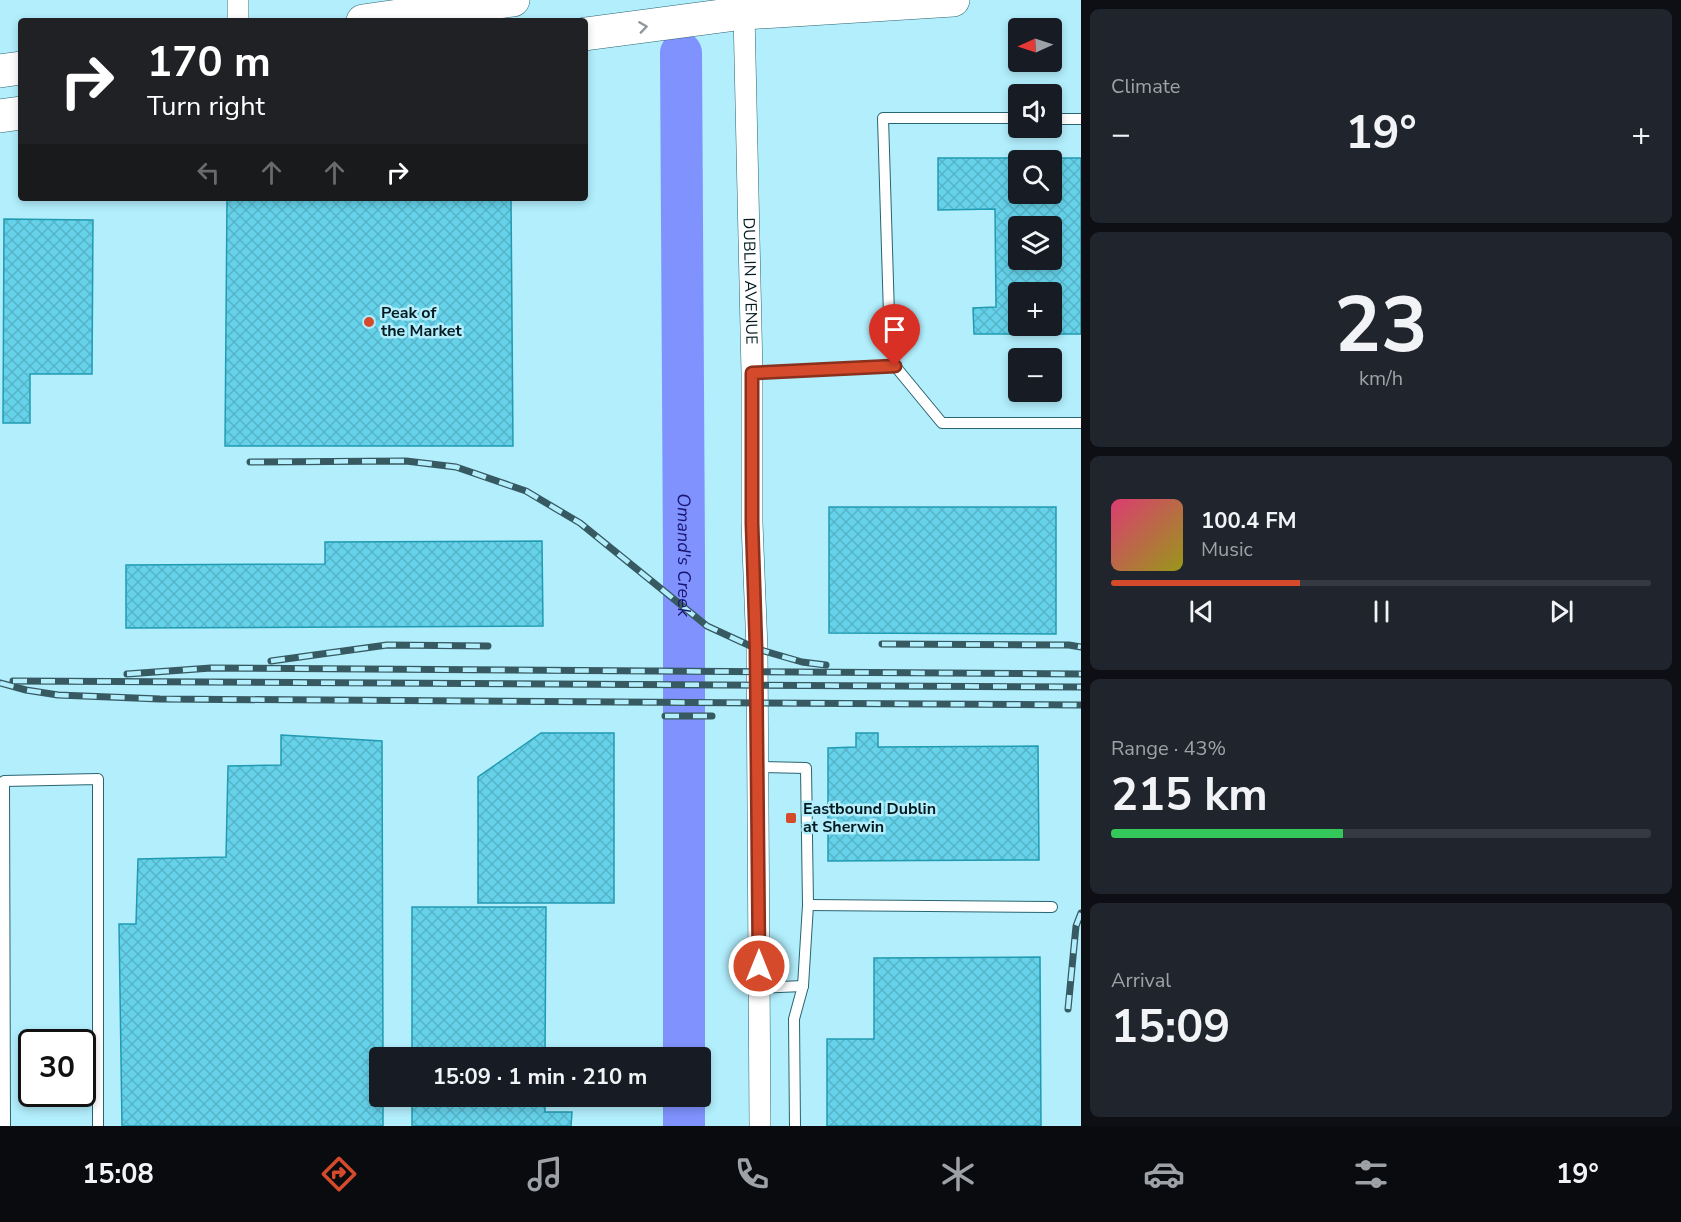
<!DOCTYPE html>
<html lang="en">
<head>
<meta charset="utf-8">
<style>
  :root { --surface:#171b24; --page:#20242c; --text:#f1f3f6; --muted:#9ea1a6; --line:#363941; --accent:#d54a2b }
  body { margin:0; font-family:"Nunito Sans",sans-serif; background:var(--page); color:var(--text); height:100vh; display:flex; flex-direction:column; font-size:22px; white-space:nowrap }
  * { box-sizing:border-box; margin:0 }
  p { font-size:20px; color:var(--muted) }
  .icon { flex:none; width:33px; height:33px; fill:none; stroke:currentColor; stroke-width:2; stroke-linecap:round; stroke-linejoin:round }
  .map { position:relative; flex:1; overflow:hidden }
  .details { display:flex; flex-direction:column; gap:9px; padding:9px; background:#0d0f14; width:600px }
  .details>* { flex:none }
  .top-card { position:absolute; left:18px; top:18px; width:570px; height:183px; border-radius:6px; box-shadow:0 3px 9px #0003; background:#202124; color:#fff; overflow:hidden }
  .needle { width:39px; rotate:267deg }
  .buttons { position:absolute; left:1008px; top:18px; display:grid; gap:12px }
  .buttons a { display:grid; place-items:center; width:54px; height:54px; border-radius:6px; background:var(--surface); box-shadow:0 3px 9px #0003; font-size:30px }
  .speed { position:absolute; left:18px; top:1029px; display:flex; gap:12px; font-size:30px; font-weight:700; text-align:center }
  .speed>* { display:grid; place-content:center; width:78px; height:78px; border-radius:50%; background:var(--surface); box-shadow:0 3px 9px #0003; line-height:1 }
  .speed .limit { border:3px solid #111; border-radius:9px; background:#fff; color:#111 }
  .pin { position:absolute; display:grid; place-items:center; width:51px; height:51px; color:#fff; margin:-62px -26px; border-radius:50% 50% 50% 0; rotate:-45deg; box-shadow:0 0 6px #0007 }
  .pin .icon { rotate:45deg }
  .me { position:absolute; width:66px; margin:-33px; rotate:0deg; stroke-linejoin:round; filter:drop-shadow(0 0 4px #0008) }
  .turn { display:flex; align-items:center; gap:21px; height:126px; padding:0 30px; font-size:27px }
  .turn .icon { width:78px; height:78px; stroke-width:2.5 }
  .turn b { display:block; font-size:42px; line-height:51px }
  .lanes { display:flex; align-items:center; height:57px; padding:0 30px; background:#0003; justify-content:center; gap:30px; direction:ltr }
  .lanes .off { opacity:.35 }
  .big { font-size:45px; font-weight:700; line-height:1.1 }
  .details .widget { flex:1; display:flex; flex-direction:column; justify-content:center; gap:9px; min-width:0; padding:0 21px; border-radius:9px; background:var(--page) }
  .details .dial { align-items:center; gap:0 }
  .dial b { font-size:78px; line-height:1 }
  .song { display:flex; align-items:center; gap:18px }
  .cover { width:72px; height:72px; border-radius:9px; background:linear-gradient(135deg,hsl(340 70% 55%),hsl(60 70% 35%)) }
  .played { height:6px; border-radius:3px; background:linear-gradient(90deg,var(--accent) 35%,var(--line) 35%) }
  .keys { display:flex; justify-content:space-around; direction:ltr }
  .heat { display:flex; justify-content:space-between; align-items:center; font-size:33px; direction:ltr }
  .charge { height:9px; border-radius:4px; background:linear-gradient(90deg,#34c759 43%,var(--line) 0) }
  .trip { position:absolute; left:369px; top:1047px; width:342px; height:60px; border-radius:6px; background:var(--surface); box-shadow:0 3px 9px #0003; font-weight:700; line-height:60px; text-align:center }
  .tab-bar { display:flex; height:96px; justify-content:space-around; align-items:center; background:#090b0e; color:var(--muted) }
  .tab-bar .icon { width:42px; height:42px }
  .tab-bar .active { color:var(--accent) }
  .tab-bar b { font-size:27px; color:var(--text) }
  main { display:flex; flex:1; min-height:0 }
  .map>svg:first-child { display:block }
</style>
</head>
<body>
<main>
<div class="map">
<svg width="1081" height="1126" viewBox="0 0 1081 1126">
  <defs>
    <pattern id="building-cross-hatch" width="8" height="8" patternUnits="userSpaceOnUse" patternTransform="scale(1.5)"><rect width="8" height="8" fill="#65d2ea"/><path d="M0 0l8 8M0 8l8-8" fill="none" stroke="#56b4c8"/></pattern>
  </defs>
  <rect width="100%" height="100%" fill="#b2eefc"/>
  <g fill="none" stroke-linecap="round" stroke-linejoin="round">
    <!-- river -->
    <g stroke="#7f92fd" stroke-width="42">
      <path id="s1" d="M681,53l3,504v501"/>
      <polyline points="684,1096 684,1126"/>
    </g>
  </g>
  <!-- building -->
  <g fill="url(#building-cross-hatch)" stroke="#209bb2" stroke-width="1.5" fill-rule="evenodd">
    <path d="M938,158h143v176h-107l-1,-26 23,-1 -1,-98 -57,1zM1018,160h34v34h-34zM1018,226h34v34h-34zM1018,292h34v34h-34z"/>
    <polygon points="227,198 511,198 513,446 225,446"/>
    <polygon points="4,219 93,220 92,374 30,374 30,423 3,423"/>
    <polygon points="829,507 1056,507 1056,634 829,633"/>
    <polygon points="542,541 543,626 126,628 126,565 325,564 325,542"/>
    <polygon points="541,733 614,733 614,903 478,903 478,777"/>
    <polygon points="856,733 878,733 878,747 1038,746 1039,860 828,861 828,748 856,747"/>
    <polygon points="281,735 382,741 383,1058 380,1058 380,1096 383,1096 383,1126 122,1126 119,924 136,924 138,859 226,857 228,766 281,765"/>
    <polygon points="412,907 546,907 545,1058 412,1058"/>
    <polygon points="1040,957 1041,1126 827,1126 827,1039 874,1039 874,958"/>
    <polygon points="412,1096 545,1096 545,1112 572,1112 571,1126 412,1126"/>
  </g>
  <g fill="none" stroke-linecap="round" stroke-linejoin="round">
    <!-- lane casing -->
    <g stroke="#2a6470" stroke-width="12">
      <g id="lane">
        <polyline points="1052,119 1081,119"/>
        <polyline points="889,315 883,118 1018,118"/>
        <polyline points="752,373 895,366 942,423 1081,423"/>
        <polyline points="757,767 806,768 808,905 803,986 759,988"/>
        <polyline points="808,905 1052,907"/>
        <polyline points="5,1126 4,781 98,779 98,1126"/>
        <polyline points="795,1126 794,1019 803,986"/>
      </g>
    </g>
    <!-- street casing -->
    <g stroke="#2a6470" stroke-width="22">
      <g id="street">
        <polyline points="238,0 238,21"/>
        <path id="s2" d="M744,13l8,360v150l5,126 3,477"/>
      </g>
    </g>
    <!-- primary casing -->
    <g stroke="#2a6470" stroke-width="34">
      <g id="primary">
        <polyline points="363,21 513,0"/>
        <polyline points="585,34 744,13 953,0"/>
        <polyline points="0,71 21,68"/>
        <polyline points="0,116 21,113"/>
      </g>
    </g>
    <!-- lane -->
    <use href="#lane" stroke="#fff" stroke-width="10"/>
    <!-- street -->
    <use href="#street" stroke="#fff" stroke-width="21"/>
    <!-- primary -->
    <use href="#primary" stroke="#fff" stroke-width="33"/>
    <!-- rail casing -->
    <g stroke="#375961" stroke-width="7">
      <g id="rail">
        <polyline points="250,462 406,461 456,467 526,491 580,523 707,626 757,649 802,662 826,665"/>
        <polyline points="882,644 1069,645 1081,647"/>
        <polyline points="271,661 387,645 488,646"/>
        <polyline points="127,674 211,668 1081,674"/>
        <polyline points="13,681 1081,687"/>
        <polyline points="0,683 26,690 58,695 160,699 1081,705"/>
        <polyline points="665,716 712,716"/>
        <polyline points="1068,1009 1076,926 1081,913"/>
      </g>
    </g>
    <!-- rail -->
    <use href="#rail" stroke="#b2eefc" stroke-width="4.5" stroke-dasharray="14" stroke-linecap="butt"/>
  </g>
  <!-- one-way arrows -->
  <defs><path id="oneway-chevron" d="M-2-3.5L2.5 0L-2 3.5" fill="none" stroke-width="1.6" stroke-linecap="round" stroke-linejoin="round" transform="scale(1.5)"/></defs>
  <use stroke="#8e989b" href="#oneway-chevron" transform="translate(643 27) rotate(-8)"/>
  <g fill="none" stroke-linecap="round" stroke-linejoin="round">
    <!-- route casing -->
    <g stroke="#8a301c" stroke-width="15">
      <polyline id="route" points="759,966 756,649 752,523 752,373 895,366"/>
    </g>
    <!-- route -->
    <use href="#route" stroke="#d54a2b" stroke-width="10"/>
  </g>
  <!-- markers -->
  <g fill="#d54a2b" stroke="#b2eefc" stroke-width="2">
    <circle cx="369" cy="322" r="6"/>
    <rect x="785" y="812" width="12" height="12" rx="3"/>
  </g>
  <g text-anchor="middle" dominant-baseline="central" stroke-width="5" stroke-linejoin="round" paint-order="stroke">
    <!-- street labels -->
    <g font-size="16" fill="#031b20" stroke="#b2eefc">
      <text stroke="none"><textPath href="#s2" startOffset="268">DUBLIN AVENUE</textPath></text>
    </g>
    <!-- poi labels -->
    <g font-size="16" font-weight="bold" fill="#031b20" stroke="#b2eefc" text-anchor="start">
      <text x="381" y="313">Peak of<tspan x="381" dy="18">the Market</tspan></text>
      <text x="803" y="809">Eastbound Dublin<tspan x="803" dy="18">at Sherwin</tspan></text>
    </g>
    <!-- water labels -->
    <g font-size="18" font-style="italic" fill="#1a1472" stroke="#b2eefc">
      <text stroke="none"><textPath href="#s1" startOffset="502">Omand's Creek</textPath></text>
    </g>
  </g>
</svg>
<div class="buttons">
<a><svg class="needle" viewBox="-14 -14 28 28"><path d="M0-13l5 13h-10z" fill="#e53935"/><path d="M0 13l5-13h-10z" fill="#9ea1a6"/></svg></a>
<a><svg class="icon" aria-label="sound" viewBox="0 0 24 24"><path d="M4 9h4l5-4v14l-5-4H4zM17 9q2 3 0 6"/></svg></a>
<a><svg class="icon" aria-label="search" viewBox="0 0 24 24"><circle cx="10" cy="10" r="6"/><path d="M15 15l6 6"/></svg></a>
<a><svg class="icon" aria-label="layers" viewBox="0 0 24 24"><path d="M12 4l9 5-9 5-9-5zM3 14l9 5 9-5"/></svg></a>
<a>+</a>
<a>−</a>
</div>
<div class="speed"><div class="limit">30</div></div>
<div class="pin" style="left:895px;top:366px;background:#d93025"><svg class="icon" aria-label="arrive" viewBox="0 0 24 24"><path d="M6 21V4h12l-3 4 3 4H6"/></svg></div>
<svg class="me" style="left:759px;top:966px" viewBox="-20 -20 40 40"><circle r="17" fill="#d54a2b" stroke="#fff" stroke-width="3"/><path d="M0-11L8 9 0 5-8 9z" fill="#fff"/></svg>
<div class="trip">15:09 · 1 min · 210 m</div>
<div class="top-card">
<div class="turn"><svg class="icon" aria-label="right" viewBox="0 0 24 24"><path d="M7 20v-9h11M14 6l5 5-5 5"/></svg><div><b>170 m</b>Turn right</div></div>
<div class="lanes"><svg class="icon off" aria-label="left" viewBox="0 0 24 24"><path d="M17 20v-9H6M10 6l-5 5 5 5"/></svg><svg class="icon off" aria-label="ahead" viewBox="0 0 24 24"><path d="M12 20V5M6 11l6-6 6 6"/></svg><svg class="icon off" aria-label="ahead" viewBox="0 0 24 24"><path d="M12 20V5M6 11l6-6 6 6"/></svg><svg class="icon" aria-label="right" viewBox="0 0 24 24"><path d="M7 20v-9h11M14 6l5 5-5 5"/></svg></div>
</div>
</div>
<section class="details">
<div class="widget"><p>Climate</p>
<div class="heat"><a>−</a><b class="big">19°</b><a>+</a></div>
</div>
<div class="widget dial"><b>23</b><p>km/h</p></div>
<div class="widget">
<div class="song"><i class="cover"></i><div><b>100.4 FM</b><p>Music</p></div></div>
<div class="played"></div>
<div class="keys"><svg class="icon" aria-label="previous" viewBox="0 0 24 24"><path d="M18 5L8 12l10 7zM5 5v14"/></svg><svg class="icon" aria-label="pause" viewBox="0 0 24 24"><path d="M8 5v14M16 5v14"/></svg><svg class="icon" aria-label="next" viewBox="0 0 24 24"><path d="M6 5l10 7-10 7zM19 5v14"/></svg></div>
</div>
<div class="widget"><p>Range · 43%</p><b class="big">215 km</b><div class="charge"></div></div>
<div class="widget"><p>Arrival</p><b class="big">15:09</b></div>
</section>
</main>
<nav class="tab-bar">
<b>15:08</b>
<svg class="icon active" aria-label="directions" viewBox="0 0 24 24"><path d="M12 3l9 9-9 9-9-9zM9 14v-3h6M13 9l2 2-2 2"/></svg>
<svg class="icon" aria-label="music" viewBox="0 0 24 24"><path d="M9 18V5l10-2v13"/><circle cx="6" cy="18" r="3"/><circle cx="16" cy="16" r="3"/></svg>
<svg class="icon" aria-label="phone" viewBox="0 0 24 24"><path d="M5 4h4l2 5-3 2q2 4 5 5l2-3 5 2v4C11 20 4 13 5 4z"/></svg>
<svg class="icon" aria-label="climate" viewBox="0 0 24 24"><path d="M12 3v18M4 7l16 10M4 17L20 7"/></svg>
<svg class="icon" aria-label="car" viewBox="0 0 24 24"><path d="M5 17H2v-5l4-1 3-4h7l3 4 3 1v5h-3M9 17h6M6 11h13"/><circle cx="7" cy="17" r="2"/><circle cx="17" cy="17" r="2"/></svg>
<svg class="icon" aria-label="filters" viewBox="0 0 24 24"><path d="M4 7h16M4 17h16"/><circle cx="9" cy="7" r="2"/><circle cx="15" cy="17" r="2"/></svg>
<b>19°</b>
</nav>
</body>
</html>
